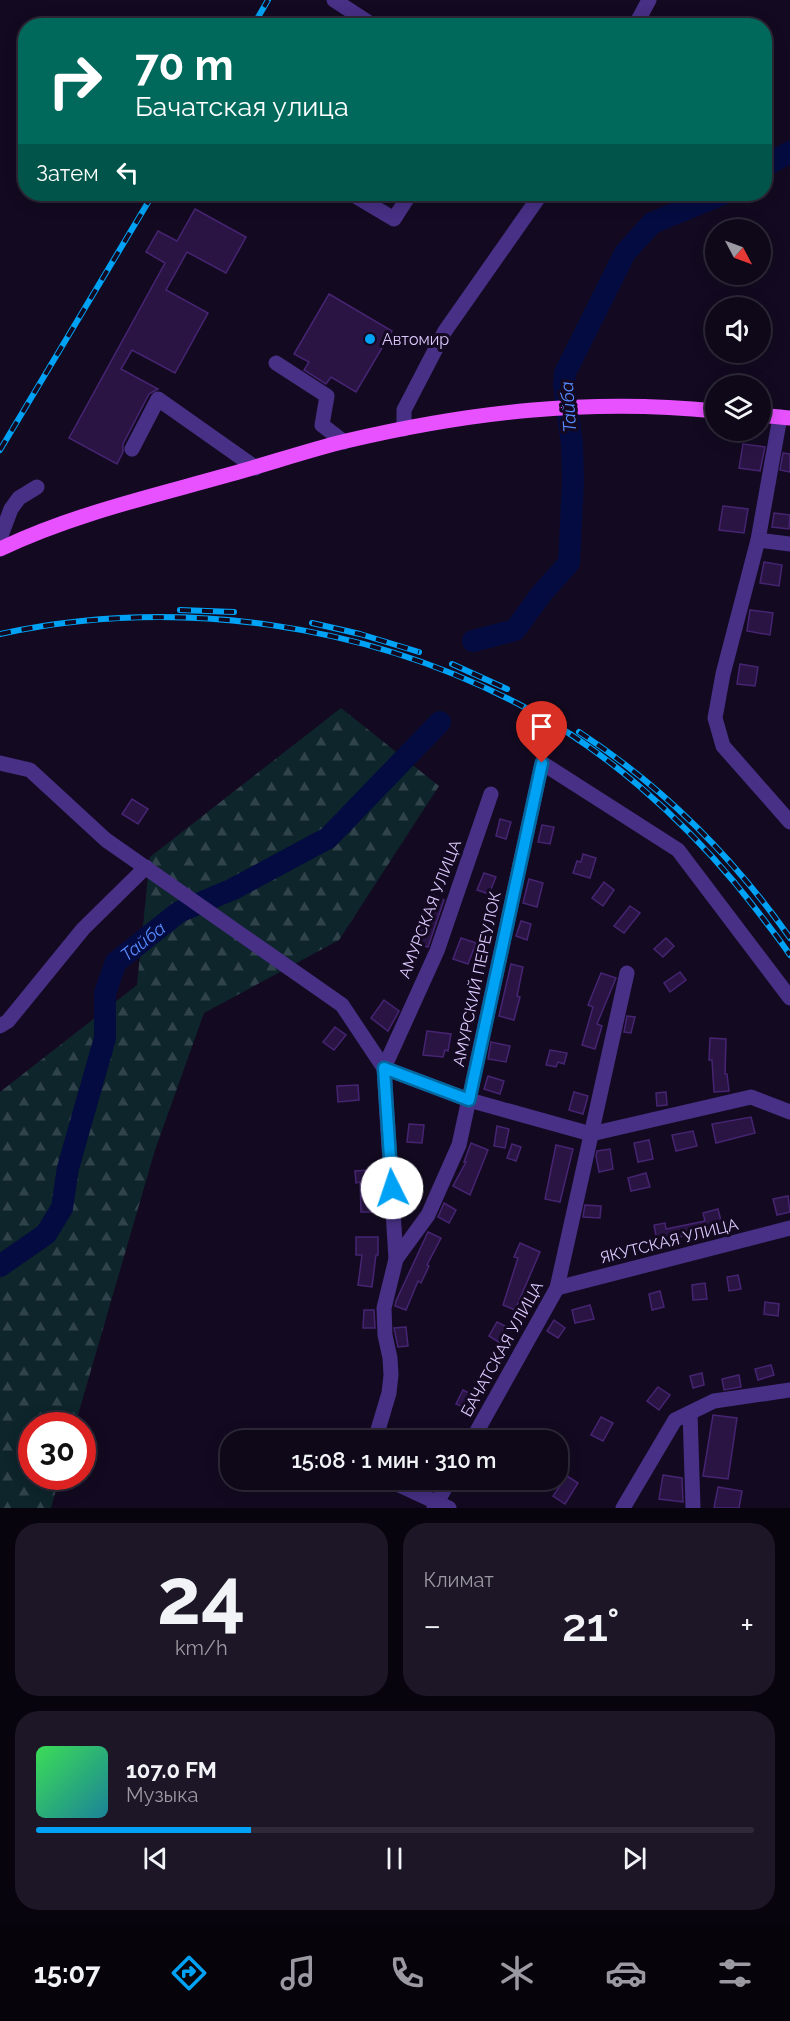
<!DOCTYPE html>
<html lang="ru">
<head>
<meta charset="utf-8">
<style>
  :root { --surface:#0e0819; --page:#1c1626; --text:#f1f3f6; --muted:#9b9aa2; --line:#2e2938; --accent:#00a2f5 }
  body { margin:0; font-family:Raleway,sans-serif; background:var(--page); color:var(--text); height:100vh; display:flex; flex-direction:column; font-size:22px; white-space:nowrap }
  * { box-sizing:border-box; margin:0 }
  p { font-size:20px; color:var(--muted) }
  .icon { flex:none; width:33px; height:33px; fill:none; stroke:currentColor; stroke-width:2; stroke-linecap:round; stroke-linejoin:round }
  .map { position:relative; height:1508px; overflow:hidden }
  .drawer { display:flex; flex-direction:column; gap:15px; padding:15px; background:#08040e; flex:1 }
  .drawer>* { flex:none }
  .guide { position:absolute; left:18px; top:18px; width:754px; height:183px; border-radius:24px; box-shadow:0 3px 15px #0003,0 0 0 2px var(--line); background:#00695c; color:#fff; overflow:hidden }
  .needle { width:39px; rotate:131deg }
  .tools { position:absolute; left:705px; top:219px; display:grid; gap:12px }
  .tools a { display:grid; place-items:center; width:66px; height:66px; border-radius:50%; background:var(--surface); box-shadow:0 3px 15px #0003,0 0 0 2px var(--line); font-size:30px }
  .speed { position:absolute; left:18px; top:1412px; display:flex; gap:12px; font-size:30px; font-weight:700; text-align:center }
  .speed>* { display:grid; place-content:center; width:78px; height:78px; border-radius:50%; background:var(--surface); box-shadow:0 3px 15px #0003,0 0 0 2px var(--line); line-height:1 }
  .speed .limit { border:9px solid #d22; background:#fff; color:#111 }
  .pin { position:absolute; display:grid; place-items:center; width:51px; height:51px; color:#fff; margin:-62px -26px; border-radius:50% 50% 50% 0; rotate:-45deg; box-shadow:0 0 6px #0007 }
  .pin .icon { rotate:45deg }
  .me { position:absolute; width:66px; margin:-33px; rotate:356deg; stroke-linejoin:round; filter:drop-shadow(0 0 4px #0008) }
  .turn { display:flex; align-items:center; gap:21px; height:126px; padding:0 18px; font-size:27px }
  .turn .icon { width:78px; height:78px; stroke-width:2.5 }
  .turn b { display:block; font-size:42px; line-height:51px }
  .then { display:flex; align-items:center; height:57px; padding:0 18px; background:#0003; gap:12px; font-size:22px }
  .big { font-size:45px; font-weight:600; line-height:1.1 }
  .drawer .widget { flex:1; display:flex; flex-direction:column; justify-content:center; gap:9px; min-width:0; padding:0 21px; border-radius:24px; background:var(--page) }
  .drawer .dial { align-items:center; gap:0 }
  .dial b { font-size:78px; line-height:1 }
  .song { display:flex; align-items:center; gap:18px }
  .cover { width:72px; height:72px; border-radius:9px; background:linear-gradient(135deg,hsl(130 70% 55%),hsl(190 70% 35%)) }
  .played { height:6px; border-radius:3px; background:linear-gradient(90deg,var(--accent) 30%,var(--line) 30%) }
  .keys { display:flex; justify-content:space-around; direction:ltr }
  .heat { display:flex; justify-content:space-between; align-items:center; font-size:33px; direction:ltr }
  .drawer .tiles { flex:1; display:grid; gap:15px; grid-template-columns:1fr 1fr }
  .widget:last-child { grid-column:span 2 }
  .trip { position:absolute; left:220px; top:1430px; width:348px; height:60px; border-radius:24px; background:var(--surface); box-shadow:0 3px 15px #0003,0 0 0 2px var(--line); font-weight:600; line-height:60px; text-align:center }
  .dock { display:flex; height:96px; justify-content:space-around; align-items:center; background:#06030a; color:var(--muted) }
  .dock .icon { width:42px; height:42px }
  .dock .on { color:var(--accent) }
  .dock b { font-size:27px; color:var(--text) }
  .map>svg:first-child { display:block }
</style>
</head>
<body>
<div class="map">
<svg width="790" height="1508" viewBox="0 0 790 1508">
  <defs>
    <pattern id="forest-firs" width="22" height="20" patternUnits="userSpaceOnUse" patternTransform="scale(1.5)"><rect width="22" height="20" fill="#0d252b"/><path d="M5 1l3.5 6h-7zM16 11l3.5 6h-7z" fill="#30434b"/></pattern>
  </defs>
  <rect width="100%" height="100%" fill="#130a21"/>
  <!-- forest -->
  <polygon fill="url(#forest-firs)" points="341,708 439,786 339,940 204,1013 155,1150 75,1425 32,1425 32,1476 60,1476 51,1508 0,1508 0,1092 137,985 150,857"/>
  <g fill="none" stroke-linecap="round" stroke-linejoin="round">
    <!-- river -->
    <g stroke="#040b40" stroke-width="22">
      <polyline points="765,166 790,152"/>
      <polyline points="473,641 515,630 542,593 569,563 573,481 572,444 564,385 565,373 625,253 652,223 723,194"/>
      <path id="s1" d="M0,1266l46,-32 16,-26 6,-40 37,-130v-45l11,-31 63,-50 54,-23 95,-51 112,-116"/>
    </g>
  </g>
  <!-- building -->
  <g fill="#291444" stroke="#462472" stroke-width="1.5">
    <polygon points="195,209 246,237 226,273 187,252 166,290 208,313 175,373 132,350 121,369 158,389 149,394 123,444 123,452 117,464 69,438 165,263 146,252 158,231 177,241"/>
    <polygon points="329,294 392,331 356,392 331,377 326,384 304,370 309,362 294,354"/>
    <polygon points="743,444 765,447 760,471 739,468"/>
    <polygon points="783,453 790,454 790,472 780,470"/>
    <polygon points="723,506 748,509 744,533 719,530"/>
    <polygon points="774,513 790,515 789,529 772,527"/>
    <polygon points="764,562 782,565 779,586 760,583"/>
    <polygon points="750,610 773,613 770,635 747,631"/>
    <polygon points="740,664 758,667 755,686 737,684"/>
    <polygon points="132,799 148,809 138,824 122,814"/>
    <polygon points="500,819 511,822 506,839 496,836"/>
    <polygon points="542,825 554,827 550,844 538,842"/>
    <polygon points="583,854 596,858 590,878 573,873 577,861 581,862"/>
    <polygon points="484,873 496,877 489,894 477,890"/>
    <polygon points="529,879 543,883 537,907 523,903"/>
    <polygon points="604,882 614,890 603,906 592,898"/>
    <polygon points="433,895 444,900 428,947 416,944 420,927"/>
    <polygon points="630,906 640,913 624,933 614,926"/>
    <polygon points="521,921 531,924 527,940 516,936"/>
    <polygon points="461,938 476,943 468,964 453,959"/>
    <polygon points="666,938 674,946 663,957 654,949"/>
    <polygon points="511,964 523,967 517,996 520,997 514,1020 499,1016"/>
    <polygon points="680,972 686,980 670,992 664,983"/>
    <polygon points="601,973 616,978 597,1024 602,1026 595,1049 582,1045 593,1007 588,1005"/>
    <polygon points="384,1000 399,1011 388,1031 371,1018"/>
    <polygon points="627,1016 635,1017 631,1033 624,1032"/>
    <polygon points="335,1027 346,1035 334,1050 323,1042"/>
    <polygon points="427,1031 451,1034 448,1051 445,1050 443,1057 423,1055"/>
    <polygon points="710,1038 726,1039 725,1074 727,1074 729,1091 714,1092 712,1060 709,1060"/>
    <polygon points="491,1042 510,1046 506,1062 488,1059"/>
    <polygon points="550,1050 567,1053 564,1064 558,1062 556,1067 546,1065"/>
    <polygon points="488,1076 504,1081 500,1094 484,1089"/>
    <polygon points="358,1085 359,1100 338,1102 337,1086"/>
    <polygon points="574,1092 588,1096 583,1114 569,1110"/>
    <polygon points="666,1092 667,1105 657,1106 656,1093"/>
    <polygon points="751,1117 755,1133 716,1143 712,1124"/>
    <polygon points="409,1124 424,1125 422,1143 407,1142"/>
    <polygon points="497,1126 509,1129 505,1148 494,1146"/>
    <polygon points="693,1131 697,1146 676,1151 672,1135"/>
    <polygon points="649,1140 653,1159 638,1162 634,1143"/>
    <polygon points="471,1143 488,1150 470,1195 453,1186 466,1162 464,1162"/>
    <polygon points="512,1144 521,1147 516,1161 507,1158"/>
    <polygon points="556,1145 573,1149 560,1202 545,1199"/>
    <polygon points="610,1149 613,1169 599,1172 596,1156 597,1151"/>
    <polygon points="369,1170 371,1193 375,1193 376,1212 361,1212 360,1182 356,1183 355,1171"/>
    <polygon points="646,1173 650,1187 631,1191 628,1178"/>
    <polygon points="410,1182 421,1187 415,1202 404,1197"/>
    <polygon points="788,1196 790,1212 777,1215 773,1199"/>
    <polygon points="444,1203 456,1210 449,1223 438,1217"/>
    <polygon points="585,1205 601,1206 600,1218 583,1217"/>
    <polygon points="718,1209 723,1229 685,1237 684,1236 657,1241 654,1225 665,1223 666,1229 705,1221 703,1213"/>
    <polygon points="428,1232 441,1238 427,1265 429,1266 421,1283 418,1281 406,1310 395,1306 396,1301"/>
    <polygon points="356,1237 378,1237 378,1255 376,1255 372,1287 358,1285 362,1255 356,1255"/>
    <polygon points="520,1243 540,1252 515,1310 503,1305 518,1258 514,1257"/>
    <polygon points="738,1275 741,1289 729,1291 727,1277"/>
    <polygon points="705,1283 707,1299 693,1300 692,1285"/>
    <polygon points="660,1291 664,1307 652,1310 649,1294"/>
    <polygon points="765,1302 779,1304 778,1316 764,1314"/>
    <polygon points="590,1305 594,1319 575,1323 572,1310"/>
    <polygon points="364,1310 374,1310 375,1328 363,1328"/>
    <polygon points="554,1320 565,1328 558,1338 547,1331"/>
    <polygon points="497,1322 509,1328 500,1343 489,1336"/>
    <polygon points="406,1327 408,1346 398,1347 394,1328"/>
    <polygon points="771,1365 774,1375 758,1380 755,1369"/>
    <polygon points="702,1373 704,1385 693,1388 690,1376"/>
    <polygon points="739,1375 741,1387 724,1390 722,1379"/>
    <polygon points="658,1387 670,1395 659,1410 647,1401"/>
    <polygon points="463,1390 471,1394 465,1408 456,1404"/>
    <polygon points="713,1415 737,1418 728,1479 703,1476"/>
    <polygon points="601,1417 613,1423 603,1441 591,1435"/>
    <polygon points="663,1475 682,1478 683,1502 659,1499"/>
    <polygon points="567,1476 578,1483 565,1504 553,1496"/>
    <polygon points="460,1479 484,1479 478,1490"/>
    <polygon points="718,1487 742,1491 739,1508 714,1508"/>
  </g>
  <g fill="none" stroke-linecap="round" stroke-linejoin="round">
    <!-- minor -->
    <g stroke="#473085" stroke-width="15">
      <polyline points="334,0 374,26"/>
      <polyline points="635,26 649,0"/>
      <polyline points="352,194 394,219 410,194"/>
      <polyline points="276,363 327,396 322,425 344,442"/>
      <polyline points="780,417 758,540 723,674 715,718 723,746 790,822"/>
      <polyline points="404,429 404,410 445,331 541,194"/>
      <polyline points="132,449 158,399 256,468"/>
      <polyline points="0,538 11,509 19,498 37,487"/>
      <polyline points="758,540 790,544"/>
      <polyline points="0,763 30,770 106,840 342,1005 384,1068 396,1259 384,1308 385,1335 390,1358 391,1375 389,1393 375,1440"/>
      <polyline points="0,1026 8,1021 83,929 146,867"/>
      <polyline points="384,1068 469,1100 591,1134 751,1097 790,1112"/>
      <polyline points="384,1068 437,951 491,794"/>
      <polyline points="396,1259 428,1215 459,1145 542,763 678,850 790,998"/>
      <polyline points="557,1288 790,1228"/>
      <polyline points="690,1413 693,1508"/>
      <polyline points="472,1440 557,1288 627,973"/>
      <polyline points="386,1479 449,1508"/>
      <polyline points="434,1508 450,1479"/>
      <polyline points="623,1508 675,1420 714,1401 790,1390"/>
    </g>
    <!-- major -->
    <g stroke="#e751ff" stroke-width="15">
      <polyline points="760,415 790,418"/>
      <path d="M0,549c71,-34 149,-52 224,-73 41,-11 81,-25 122,-35 123,-29 244,-43 370,-30"/>
    </g>
    <!-- rail casing -->
    <g stroke="#00a2f5" stroke-width="6">
      <g id="rail">
        <polyline points="253,26 268,0"/>
        <polyline points="0,450 153,194"/>
        <polyline points="180,610 234,612"/>
        <polyline points="312,623 360,634 419,652"/>
        <path d="M0,634c177,-38 367,-11 526,74 78,41 153,108 209,175 19,24 38,47 55,72"/>
        <polyline points="452,664 507,689"/>
        <path d="M579,732c83,54 154,125 211,206"/>
      </g>
    </g>
    <!-- rail -->
    <use href="#rail" stroke="#130a21" stroke-width="4" stroke-dasharray="11" stroke-linecap="butt"/>
  </g>
  <g fill="none" stroke-linecap="round" stroke-linejoin="round">
    <!-- route casing -->
    <g stroke="#00699f" stroke-width="15">
      <polyline id="route" points="392,1188 384,1068 469,1100 542,763"/>
    </g>
    <!-- route -->
    <use href="#route" stroke="#00a2f5" stroke-width="10"/>
  </g>
  <!-- markers -->
  <circle fill="#00a2f5" stroke="#130a21" stroke-width="2" cx="370" cy="339" r="6"/>
  <g text-anchor="middle" dominant-baseline="central" stroke-width="6" stroke-linejoin="round" paint-order="stroke">
    <!-- poi labels -->
    <g font-size="16" fill="#ddcaff" stroke="#130a21" text-anchor="start">
      <text x="382" y="339">Автомир</text>
    </g>
    <!-- street labels -->
    <g font-size="16" fill="#ddcaff" stroke="#130a21">
      <text transform="translate(430 909) rotate(-69)">АМУРСКАЯ УЛИЦА</text>
      <text transform="translate(477 979) rotate(-78)">АМУРСКИЙ ПЕРЕУЛОК</text>
      <text transform="translate(669 1241) rotate(-14)">ЯКУТСКАЯ УЛИЦА</text>
      <text transform="translate(502 1349) rotate(-61)">БАЧАТСКАЯ УЛИЦА</text>
    </g>
    <!-- water labels -->
    <g font-size="18" font-style="italic" fill="#588aff" stroke="#130a21">
      <text transform="translate(568 407) rotate(-94)">Тайба</text>
      <text stroke="none"><textPath href="#s1" startOffset="374">Тайба</textPath></text>
    </g>
  </g>
</svg>
<div class="tools">
<a><svg class="needle" viewBox="-14 -14 28 28"><path d="M0-13l5 13h-10z" fill="#e53935"/><path d="M0 13l5-13h-10z" fill="#9b9aa2"/></svg></a>
<a><svg class="icon" aria-label="sound" viewBox="0 0 24 24"><path d="M4 9h4l5-4v14l-5-4H4zM17 9q2 3 0 6"/></svg></a>
<a><svg class="icon" aria-label="layers" viewBox="0 0 24 24"><path d="M12 4l9 5-9 5-9-5zM3 14l9 5 9-5"/></svg></a>
</div>
<div class="speed"><div class="limit">30</div></div>
<div class="pin" style="left:542px;top:763px;background:#d93025"><svg class="icon" aria-label="arrive" viewBox="0 0 24 24"><path d="M6 21V4h12l-3 4 3 4H6"/></svg></div>
<svg class="me" style="left:392px;top:1188px" viewBox="-20 -20 40 40"><circle r="19" fill="#fff"/><path d="M0-13L10 11 0 6-10 11z" fill="#00a2f5"/></svg>
<div class="trip">15:08 · 1 мин · 310 m</div>
<div class="guide">
<div class="turn"><svg class="icon" aria-label="right" viewBox="0 0 24 24"><path d="M7 20v-9h11M14 6l5 5-5 5"/></svg><div><b>70 m</b>Бачатская улица</div></div>
<div class="then">Затем<svg class="icon" aria-label="left" viewBox="0 0 24 24"><path d="M17 20v-9H6M10 6l-5 5 5 5"/></svg></div>
</div>
</div>
<section class="drawer">
<div class="tiles">
<div class="widget dial"><b>24</b><p>km/h</p></div>
<div class="widget"><p>Климат</p>
<div class="heat"><a>−</a><b class="big">21°</b><a>+</a></div>
</div>
<div class="widget">
<div class="song"><i class="cover"></i><div><b>107.0 FM</b><p>Музыка</p></div></div>
<div class="played"></div>
<div class="keys"><svg class="icon" aria-label="previous" viewBox="0 0 24 24"><path d="M18 5L8 12l10 7zM5 5v14"/></svg><svg class="icon" aria-label="pause" viewBox="0 0 24 24"><path d="M8 5v14M16 5v14"/></svg><svg class="icon" aria-label="next" viewBox="0 0 24 24"><path d="M6 5l10 7-10 7zM19 5v14"/></svg></div>
</div>
</div>
</section>
<nav class="dock">
<b>15:07</b>
<svg class="icon on" aria-label="directions" viewBox="0 0 24 24"><path d="M12 3l9 9-9 9-9-9zM9 14v-3h6M13 9l2 2-2 2"/></svg>
<svg class="icon" aria-label="music" viewBox="0 0 24 24"><path d="M9 18V5l10-2v13"/><circle cx="6" cy="18" r="3"/><circle cx="16" cy="16" r="3"/></svg>
<svg class="icon" aria-label="phone" viewBox="0 0 24 24"><path d="M5 4h4l2 5-3 2q2 4 5 5l2-3 5 2v4C11 20 4 13 5 4z"/></svg>
<svg class="icon" aria-label="climate" viewBox="0 0 24 24"><path d="M12 3v18M4 7l16 10M4 17L20 7"/></svg>
<svg class="icon" aria-label="car" viewBox="0 0 24 24"><path d="M5 17H2v-5l4-1 3-4h7l3 4 3 1v5h-3M9 17h6M6 11h13"/><circle cx="7" cy="17" r="2"/><circle cx="17" cy="17" r="2"/></svg>
<svg class="icon" aria-label="filters" viewBox="0 0 24 24"><path d="M4 7h16M4 17h16"/><circle cx="9" cy="7" r="2"/><circle cx="15" cy="17" r="2"/></svg>
</nav>
</body>
</html>
